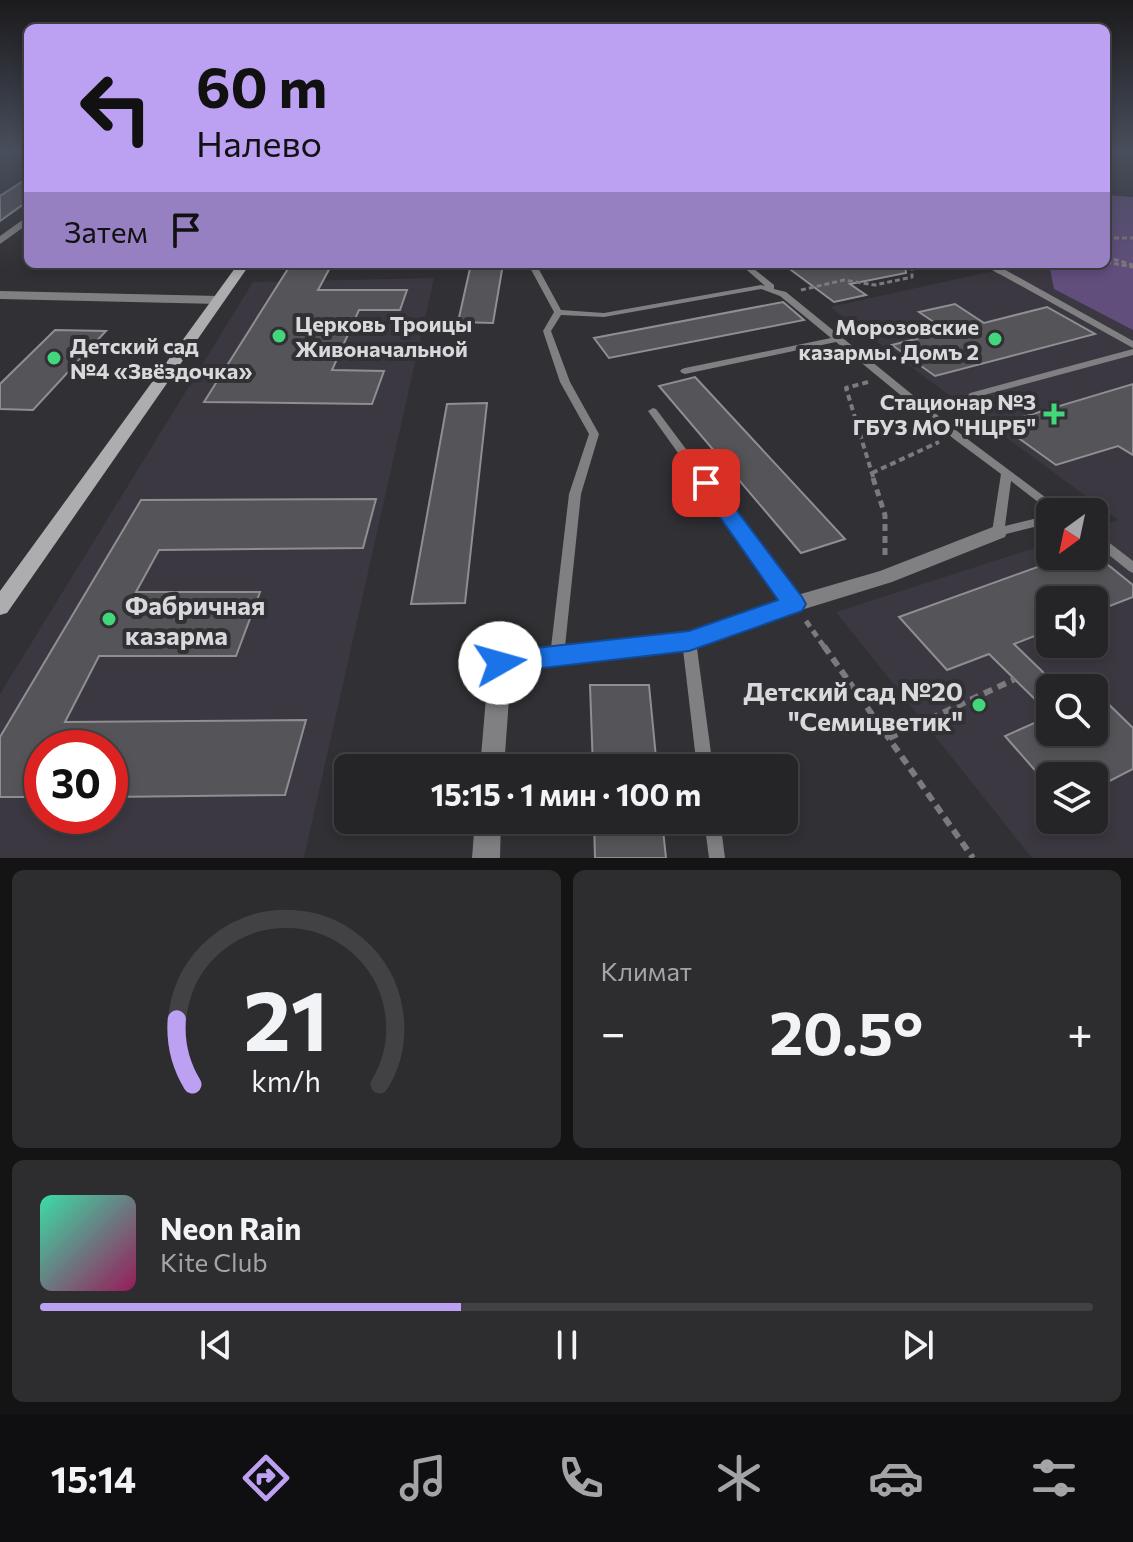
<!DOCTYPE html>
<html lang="ru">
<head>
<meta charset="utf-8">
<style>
  :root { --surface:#252427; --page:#2d2c2f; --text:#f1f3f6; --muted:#a3a4a7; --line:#424144; --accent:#bca0f2 }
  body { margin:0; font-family:Commissioner,sans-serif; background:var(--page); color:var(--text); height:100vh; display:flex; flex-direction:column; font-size:30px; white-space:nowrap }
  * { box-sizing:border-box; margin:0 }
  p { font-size:26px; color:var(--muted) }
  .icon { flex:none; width:44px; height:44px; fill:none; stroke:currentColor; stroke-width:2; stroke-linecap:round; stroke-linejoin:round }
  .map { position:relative; height:858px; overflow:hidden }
  .panel { display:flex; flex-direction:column; gap:12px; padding:12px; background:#141415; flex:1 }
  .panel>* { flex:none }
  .guide { position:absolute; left:24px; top:24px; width:1086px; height:244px; border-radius:12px; box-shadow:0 4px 12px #0003,0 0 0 2px var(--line); background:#bca0f2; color:#111; overflow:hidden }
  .needle { width:52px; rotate:213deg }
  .buttons { position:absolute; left:1036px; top:498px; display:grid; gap:16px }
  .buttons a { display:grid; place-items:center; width:72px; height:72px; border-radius:12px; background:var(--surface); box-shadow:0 4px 12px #0003,0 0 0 2px var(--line); font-size:40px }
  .speed { position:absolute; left:24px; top:730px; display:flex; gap:16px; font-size:40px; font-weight:700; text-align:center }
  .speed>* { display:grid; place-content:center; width:104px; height:104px; border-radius:50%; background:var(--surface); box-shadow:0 4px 12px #0003,0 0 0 2px var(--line); line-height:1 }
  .speed .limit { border:12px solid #d22; background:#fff; color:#111 }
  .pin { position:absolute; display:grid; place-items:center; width:68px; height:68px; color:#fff; margin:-34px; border-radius:16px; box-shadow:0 4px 12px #0006 }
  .me { position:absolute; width:88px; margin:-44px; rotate:83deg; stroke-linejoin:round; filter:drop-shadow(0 0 6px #0008) }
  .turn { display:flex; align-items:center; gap:28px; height:168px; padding:0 40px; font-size:36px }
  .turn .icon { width:104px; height:104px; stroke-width:2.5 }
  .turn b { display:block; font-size:56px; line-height:68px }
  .then { display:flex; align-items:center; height:76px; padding:0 40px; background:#0003; gap:16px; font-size:30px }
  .big { font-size:60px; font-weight:700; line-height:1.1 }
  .panel .widget { flex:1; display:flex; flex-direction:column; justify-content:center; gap:12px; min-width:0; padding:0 28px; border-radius:12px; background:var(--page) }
  .panel .dial { align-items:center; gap:0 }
  .dial svg { height:208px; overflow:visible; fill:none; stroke:var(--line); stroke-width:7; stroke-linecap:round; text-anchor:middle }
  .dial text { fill:var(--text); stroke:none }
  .song { display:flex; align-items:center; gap:24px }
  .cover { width:96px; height:96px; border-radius:12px; background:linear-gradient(135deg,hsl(160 70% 55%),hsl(330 70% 35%)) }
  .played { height:8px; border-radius:4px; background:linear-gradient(90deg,var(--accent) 40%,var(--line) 40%) }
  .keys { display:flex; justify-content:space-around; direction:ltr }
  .heat { display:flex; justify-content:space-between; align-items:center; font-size:44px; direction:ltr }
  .panel .tiles { flex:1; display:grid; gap:12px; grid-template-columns:1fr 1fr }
  .widget:last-child { grid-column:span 2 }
  .trip { position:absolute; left:334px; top:754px; width:464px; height:80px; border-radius:12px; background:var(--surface); box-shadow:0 4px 12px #0003,0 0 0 2px var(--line); font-weight:700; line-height:80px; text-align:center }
  .menu { display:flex; height:128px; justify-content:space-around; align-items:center; background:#0f0e10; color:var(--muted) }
  .menu .icon { width:56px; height:56px }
  .menu .on { color:var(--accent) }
  .menu b { font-size:36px; color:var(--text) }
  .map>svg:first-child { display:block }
</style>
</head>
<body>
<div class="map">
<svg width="1133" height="858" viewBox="0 0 1133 858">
  <rect width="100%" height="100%" fill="#313034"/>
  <!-- built -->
  <g fill="#3b3841" fill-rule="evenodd">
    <path d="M1025,264h73l35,17v577h-101l-196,-246 214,-69v13h44v-28l24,-8 -288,-213zM1050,600h44v44h-44zM1050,688h44v44h-44zM1050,776h44v44h-44z"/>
    <path d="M434,278l-130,580h-304v-164l253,-412zM42,748h68v68h-68z"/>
  </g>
  <!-- green -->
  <polygon fill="#614e7d" points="1106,195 1133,197 1133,330 1054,289 1049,264 1106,264"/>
  <!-- building -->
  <g fill="#555458" stroke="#8f8e93" stroke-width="2">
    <polygon points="28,178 28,201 0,221 0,196"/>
    <polygon points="291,264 332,264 318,290 407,290 400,310 359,310 332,370 384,371 372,404 204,402"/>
    <polygon points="471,264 503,264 493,323 458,322"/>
    <polygon points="783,264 905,264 906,273 850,284 866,295 834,302"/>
    <polygon points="783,302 804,320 609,358 594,338"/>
    <polygon points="955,304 984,323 1047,307 1095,334 935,376 892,345 947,331 919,312"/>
    <polygon points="55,330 106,331 33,410 0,409 0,384"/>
    <polygon points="695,377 845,539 801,553 659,386"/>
    <polygon points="1133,384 1133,455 1118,446 1056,465 999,424"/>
    <polygon points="487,403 465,603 411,604 447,404"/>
    <polygon points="376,499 363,548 159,550 136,592 260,592 236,656 99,656 65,722 306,720 285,795 110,797 110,748 42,748 42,797 0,797 0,737 141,500"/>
    <polygon points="1068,556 1097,556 1133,585 1133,597 1094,612 1094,600 1050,600 1050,630 1014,644 1050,679 1050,714 989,654 947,670 899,617"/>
    <polygon points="590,685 649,685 657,768 593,768"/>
    <polygon points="1094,690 1133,728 1133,769 1094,789 1094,776 1040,776 1005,736 1050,716 1050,732 1094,732"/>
    <polygon points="594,820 662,820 666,858 595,858"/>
  </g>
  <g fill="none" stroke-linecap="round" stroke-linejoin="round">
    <!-- path-far3 -->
    <g stroke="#7b7a7d" stroke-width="3" stroke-dasharray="5 3" stroke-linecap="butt">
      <polyline points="1106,238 1133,238"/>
      <polyline points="1106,257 1133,265"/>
      <polyline points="1106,262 1133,267"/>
      <polyline points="801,290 844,280 875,285 912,277 912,267 925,264"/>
    </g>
    <!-- path-far2 -->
    <g stroke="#7b7a7d" stroke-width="4" stroke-dasharray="6 4" stroke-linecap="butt">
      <polyline points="868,382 846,388 874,480"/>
      <polyline points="872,473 939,442"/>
    </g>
    <!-- path-far1 -->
    <g stroke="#7b7a7d" stroke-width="5" stroke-dasharray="7 5" stroke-linecap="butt">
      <polyline points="873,478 885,515 885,559"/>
      <polyline points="806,621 825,648"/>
    </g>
    <!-- path -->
    <g stroke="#7b7a7d" stroke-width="6" stroke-dasharray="9 6" stroke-linecap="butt">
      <polyline points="824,646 973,858"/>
      <polyline points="889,738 1015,679"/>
    </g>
    <!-- lane -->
    <g fill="#807f81" fill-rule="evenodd">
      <polygon points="528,264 536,264 561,310 604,313 761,285 765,286 740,264 748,264 774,285 774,289 786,292 962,435 1065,512 1051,512 1011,481 1005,526 1050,515 1050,523 998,536 994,535 992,532 1001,474 954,439 836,342 685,374 682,373 680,371 682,369 685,368 831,338 780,296 761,289 604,317 561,315 551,331 570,382 599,434 581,494 564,656 562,660 557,662 552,660 550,656 569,494 589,434 560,382 543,331 554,312"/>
      <polygon points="996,268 1002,268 1133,341 1133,348 996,272"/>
      <polygon points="1133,349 1133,355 973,398 968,395 970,393"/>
      <polygon points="653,408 656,409 799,600 800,604 799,608 794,609 789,608 648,411"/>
      <polygon points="1094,533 1098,534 1133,561 1133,573 1129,571 1094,543"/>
      <polygon points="689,635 694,637 696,641 713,768 697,768 682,641 684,637"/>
      <polygon points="704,820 720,820 725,858 709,858"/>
    </g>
    <!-- street -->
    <g fill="#807f81" fill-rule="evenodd">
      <polygon points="28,216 28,224 0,244 0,236"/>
      <polygon points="982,264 997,264 1005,270 999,274"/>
      <polygon points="0,291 219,296 225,300 219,304 0,299"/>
      <polygon points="998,525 1005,527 1007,532 1005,537 892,582 798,611 689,650 511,671 504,768 480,768 489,663 492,656 689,632 794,596 880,571"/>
      <polygon points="475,820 501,820 500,858 472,858"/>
    </g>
    <!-- secondary -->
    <g fill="#adacaf" fill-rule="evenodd">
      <polygon points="1116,150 1133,150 1133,154"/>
      <polygon points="238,264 250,264 7,613 0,615 0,591"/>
    </g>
  </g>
  <!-- sky -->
  <linearGradient id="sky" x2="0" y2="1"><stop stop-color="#1b1a1d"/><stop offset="0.56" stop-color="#484e5c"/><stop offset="1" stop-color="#484e5c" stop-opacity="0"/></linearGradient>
  <rect width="1133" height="270" fill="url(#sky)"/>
  <!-- route -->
  <polygon fill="#1a73e8" stroke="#114b97" stroke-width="2" points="706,477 713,479 802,597 806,604 802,611 689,651 500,673 491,670 487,663 491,655 500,652 689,631 778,600 696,483"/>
  <!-- markers -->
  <g fill="#43d77b" stroke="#313034" stroke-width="3">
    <circle cx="279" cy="336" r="8"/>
    <circle cx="995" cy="339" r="8"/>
    <circle cx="54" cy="358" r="8"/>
    <path d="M1050 402h8v8h8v8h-8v8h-8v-8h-8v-8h8z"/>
    <circle cx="109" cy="619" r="8"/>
    <circle cx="979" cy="705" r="8"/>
  </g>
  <g text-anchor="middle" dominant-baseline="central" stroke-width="8" stroke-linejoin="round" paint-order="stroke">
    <!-- poi labels -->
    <g font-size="22" font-weight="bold" fill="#d9d8da" stroke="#313034" text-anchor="start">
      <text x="295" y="323">Церковь Троицы<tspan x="295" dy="25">Живоначальной</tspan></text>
      <text x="979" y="326" text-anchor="end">Морозовские<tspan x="979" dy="25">казармы. Домъ 2</tspan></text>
      <text x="70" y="345">Детский сад<tspan x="70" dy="25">№4 «Звёздочка»</tspan></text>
      <text x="1036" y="401" text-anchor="end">Стационар №3<tspan x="1036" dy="25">ГБУЗ МО "НЦРБ"</tspan></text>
    </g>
    <!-- near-poi labels -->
    <g font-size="26" font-weight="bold" fill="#d9d8da" stroke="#313034" text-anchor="start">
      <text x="125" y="604">Фабричная<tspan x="125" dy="30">казарма</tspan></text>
      <text x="963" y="690" text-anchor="end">Детский сад №20<tspan x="963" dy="30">"Семицветик"</tspan></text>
    </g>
  </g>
</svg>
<div class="buttons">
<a><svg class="needle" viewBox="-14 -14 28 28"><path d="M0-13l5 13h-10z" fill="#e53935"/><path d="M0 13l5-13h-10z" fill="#a3a4a7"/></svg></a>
<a><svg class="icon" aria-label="sound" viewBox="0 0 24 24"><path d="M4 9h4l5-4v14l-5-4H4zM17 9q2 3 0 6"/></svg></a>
<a><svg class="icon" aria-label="search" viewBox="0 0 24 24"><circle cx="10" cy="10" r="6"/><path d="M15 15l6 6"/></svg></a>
<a><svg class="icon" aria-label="layers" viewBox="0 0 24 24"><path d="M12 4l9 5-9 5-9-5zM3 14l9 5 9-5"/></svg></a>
</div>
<div class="speed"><div class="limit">30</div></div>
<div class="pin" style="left:706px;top:483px;background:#d93025"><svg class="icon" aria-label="arrive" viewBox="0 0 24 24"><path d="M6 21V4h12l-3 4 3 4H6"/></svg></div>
<svg class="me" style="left:500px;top:663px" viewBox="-20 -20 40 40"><circle r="19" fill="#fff"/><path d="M0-13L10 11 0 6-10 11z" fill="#1a73e8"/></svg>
<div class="trip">15:15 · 1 мин · 100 m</div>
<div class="guide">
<div class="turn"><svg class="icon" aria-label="left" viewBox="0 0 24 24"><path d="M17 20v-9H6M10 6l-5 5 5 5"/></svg><div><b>60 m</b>Налево</div></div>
<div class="then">Затем<svg class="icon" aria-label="arrive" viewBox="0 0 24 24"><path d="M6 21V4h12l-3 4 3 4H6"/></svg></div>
</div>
</div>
<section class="panel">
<div class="tiles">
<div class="widget dial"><svg viewBox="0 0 100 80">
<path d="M14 69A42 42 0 1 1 86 69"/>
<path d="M14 69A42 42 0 0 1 8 44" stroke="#bca0f2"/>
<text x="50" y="56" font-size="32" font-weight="700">21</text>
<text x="50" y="72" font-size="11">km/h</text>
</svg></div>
<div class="widget"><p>Климат</p>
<div class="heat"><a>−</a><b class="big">20.5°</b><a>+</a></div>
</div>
<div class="widget">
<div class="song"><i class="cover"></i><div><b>Neon Rain</b><p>Kite Club</p></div></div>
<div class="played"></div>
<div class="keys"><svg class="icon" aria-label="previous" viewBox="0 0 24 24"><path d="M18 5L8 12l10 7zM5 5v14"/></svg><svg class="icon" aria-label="pause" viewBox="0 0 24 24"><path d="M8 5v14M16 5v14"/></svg><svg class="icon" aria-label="next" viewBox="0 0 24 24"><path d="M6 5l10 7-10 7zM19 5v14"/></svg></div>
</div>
</div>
</section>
<nav class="menu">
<b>15:14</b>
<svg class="icon on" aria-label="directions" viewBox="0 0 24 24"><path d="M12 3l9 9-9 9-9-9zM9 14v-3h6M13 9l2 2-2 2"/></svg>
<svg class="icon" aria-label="music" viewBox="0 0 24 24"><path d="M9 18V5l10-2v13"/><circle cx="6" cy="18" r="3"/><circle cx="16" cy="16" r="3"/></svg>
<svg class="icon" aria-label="phone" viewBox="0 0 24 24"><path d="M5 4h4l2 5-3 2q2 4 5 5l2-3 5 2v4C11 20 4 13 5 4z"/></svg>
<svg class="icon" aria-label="climate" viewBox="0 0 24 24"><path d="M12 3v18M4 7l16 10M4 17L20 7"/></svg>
<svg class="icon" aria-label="car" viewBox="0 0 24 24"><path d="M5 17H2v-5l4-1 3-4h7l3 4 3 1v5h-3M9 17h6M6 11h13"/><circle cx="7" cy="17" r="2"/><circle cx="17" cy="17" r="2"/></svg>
<svg class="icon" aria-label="filters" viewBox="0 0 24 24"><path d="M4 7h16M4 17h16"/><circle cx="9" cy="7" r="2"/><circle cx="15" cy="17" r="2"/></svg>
</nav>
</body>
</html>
